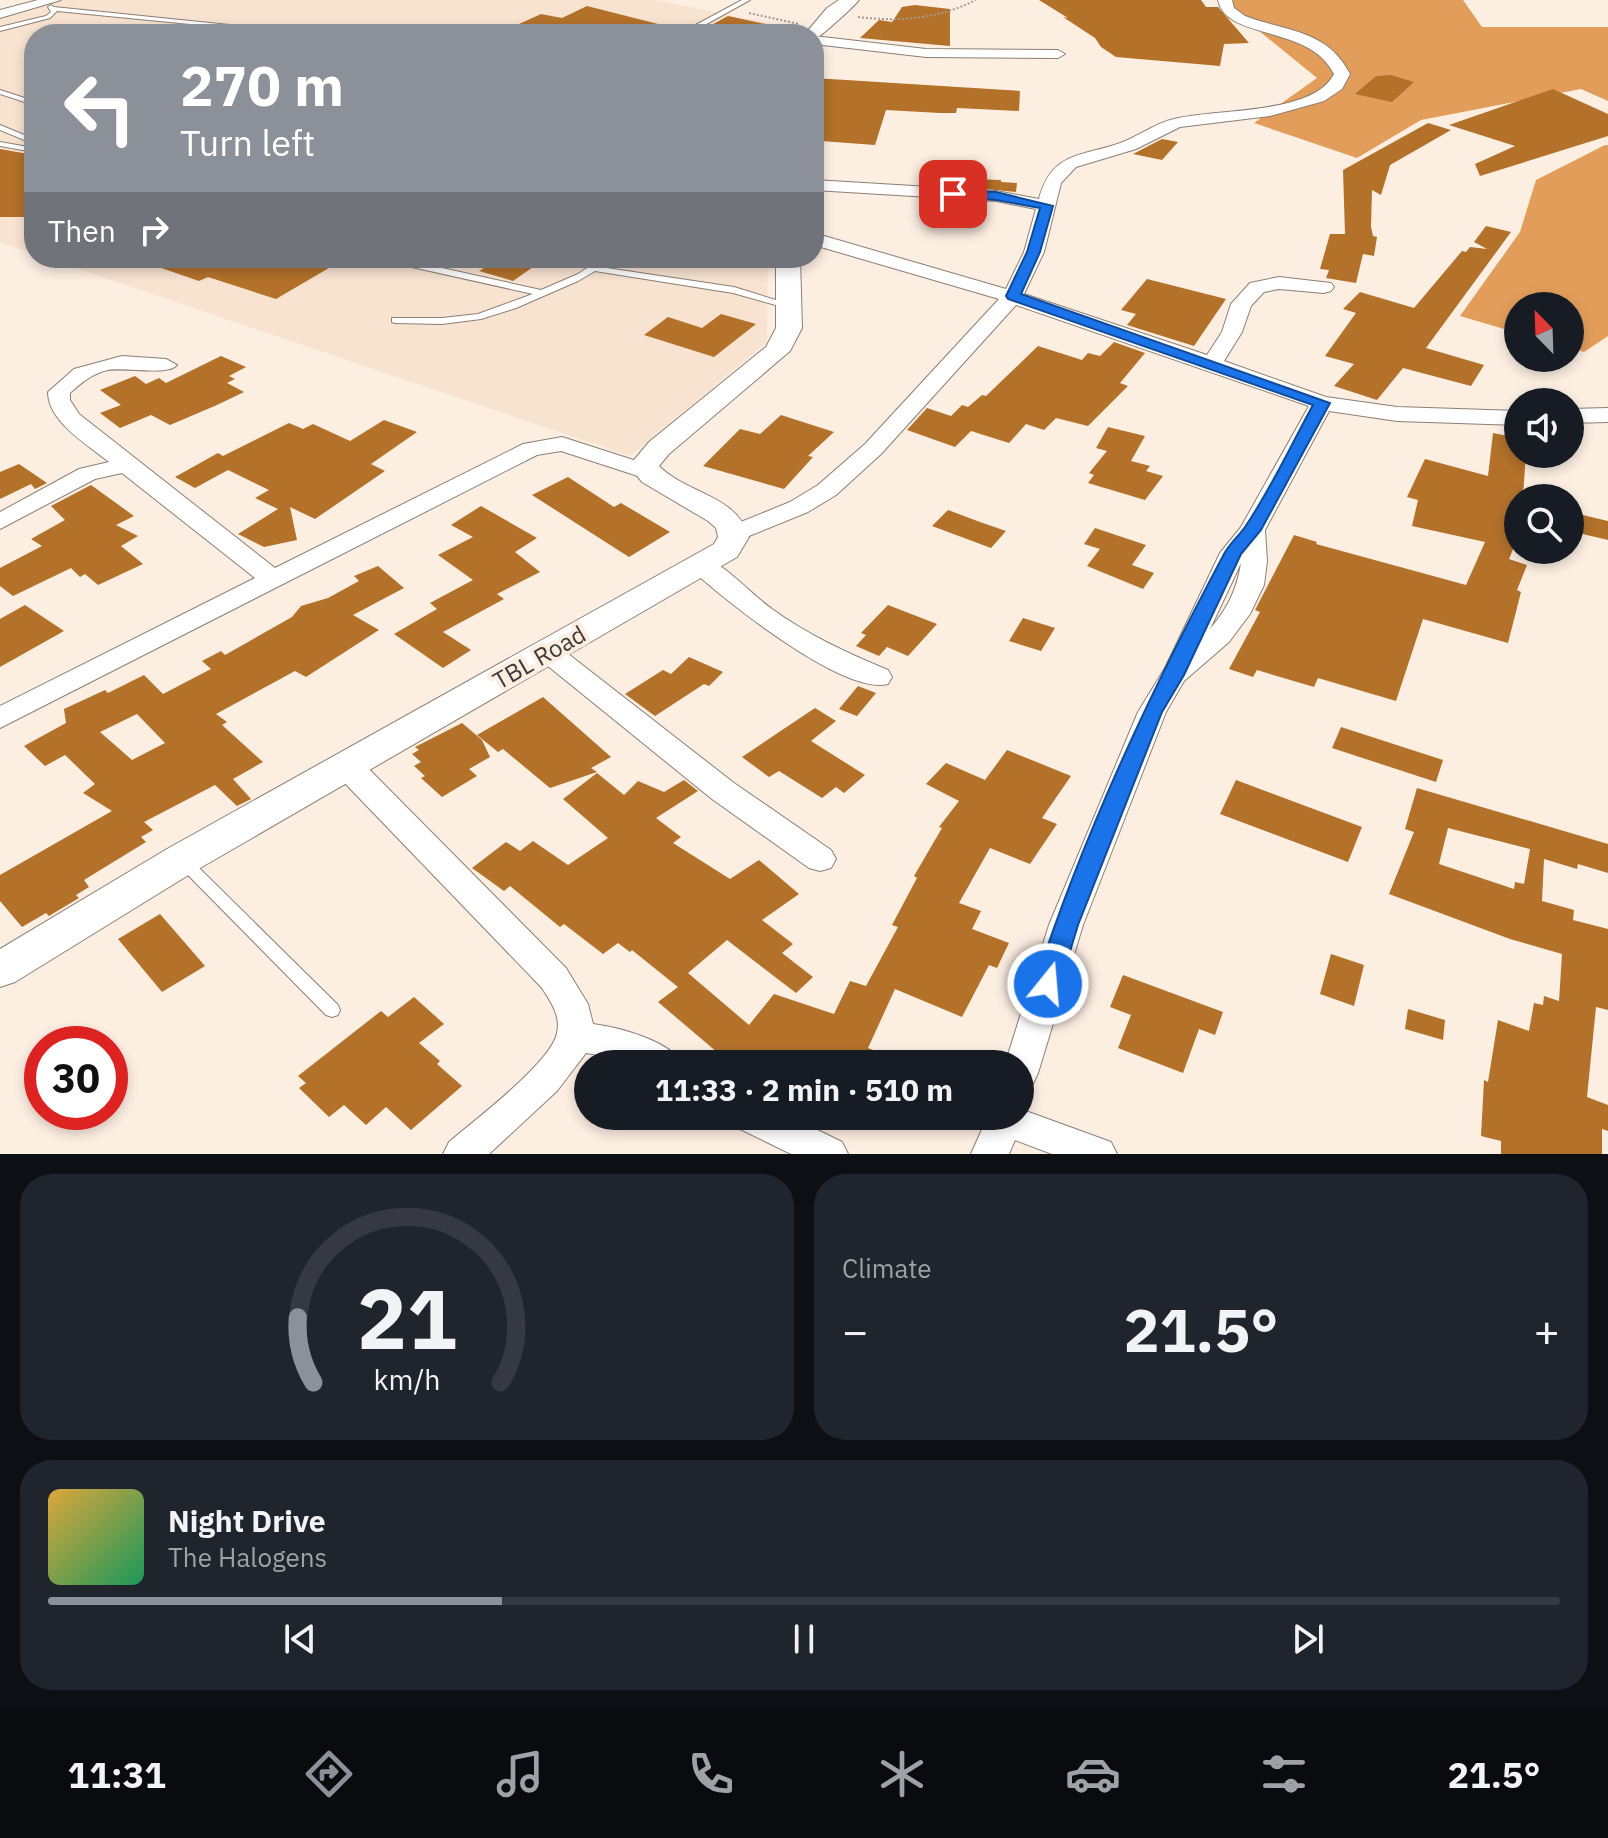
<!DOCTYPE html>
<html lang="en">
<head>
<meta charset="utf-8">
<style>
  :root { --surface:#171b24; --page:#20242c; --text:#f1f3f6; --muted:#9ea1a6; --line:#363941; --accent:#8c9099 }
  body { margin:0; font-family:"IBM Plex Sans",sans-serif; background:var(--page); color:var(--text); height:100vh; display:flex; flex-direction:column; font-size:30px; white-space:nowrap }
  * { box-sizing:border-box; margin:0 }
  p { font-size:26px; color:var(--muted) }
  .icon { flex:none; width:44px; height:44px; fill:none; stroke:currentColor; stroke-width:2; stroke-linecap:round; stroke-linejoin:round }
  .map { position:relative; height:1154px; overflow:hidden }
  .panel { display:flex; flex-direction:column; gap:20px; padding:20px; background:#0d0f14; flex:1 }
  .panel>* { flex:none }
  .hud { position:absolute; left:24px; top:24px; width:800px; height:244px; border-radius:32px; box-shadow:0 4px 12px #0003; background:#8c9099; color:#fff; overflow:hidden }
  .needle { width:52px; rotate:337deg }
  .buttons { position:absolute; left:1504px; top:292px; display:grid; gap:16px }
  .buttons a { display:grid; place-items:center; width:80px; height:80px; border-radius:50%; background:var(--surface); box-shadow:0 4px 12px #0003; font-size:40px }
  .speed { position:absolute; left:24px; top:1026px; display:flex; gap:16px; font-size:40px; font-weight:700; text-align:center }
  .speed>* { display:grid; place-content:center; width:104px; height:104px; border-radius:50%; background:var(--surface); box-shadow:0 4px 12px #0003; line-height:1 }
  .speed .limit { border:12px solid #d22; background:#fff; color:#111 }
  .pin { position:absolute; display:grid; place-items:center; width:68px; height:68px; color:#fff; margin:-34px; border-radius:16px; box-shadow:0 4px 12px #0006 }
  .me { position:absolute; width:88px; margin:-44px; rotate:17deg; stroke-linejoin:round; filter:drop-shadow(0 0 6px #0008) }
  .turn { display:flex; align-items:center; gap:28px; height:168px; padding:0 24px; font-size:36px }
  .turn .icon { width:104px; height:104px; stroke-width:2.5 }
  .turn b { display:block; font-size:56px; line-height:68px }
  .then { display:flex; align-items:center; height:76px; padding:0 24px; background:#0003; gap:16px; font-size:30px }
  .big { font-size:60px; font-weight:800; line-height:1.1 }
  .panel .tile { flex:1; display:flex; flex-direction:column; justify-content:center; gap:12px; min-width:0; padding:0 28px; border-radius:32px; background:var(--page) }
  .panel .dial { align-items:center; gap:0 }
  .dial svg { height:208px; overflow:visible; fill:none; stroke:var(--line); stroke-width:7; stroke-linecap:round; text-anchor:middle }
  .dial text { fill:var(--text); stroke:none }
  .song { display:flex; align-items:center; gap:24px }
  .cover { width:96px; height:96px; border-radius:12px; background:linear-gradient(135deg,hsl(40 70% 55%),hsl(150 70% 35%)) }
  .played { height:8px; border-radius:4px; background:linear-gradient(90deg,var(--accent) 30%,var(--line) 30%) }
  .keys { display:flex; justify-content:space-around; direction:ltr }
  .heat { display:flex; justify-content:space-between; align-items:center; font-size:44px; direction:ltr }
  .panel .tiles { flex:1; display:grid; gap:20px; grid-template-columns:1fr 1fr }
  .tile:last-child { grid-column:span 2 }
  .trip { position:absolute; left:574px; top:1050px; width:460px; height:80px; border-radius:40px; background:var(--surface); box-shadow:0 4px 12px #0003; font-weight:800; line-height:80px; text-align:center }
  .tabs { display:flex; height:128px; justify-content:space-around; align-items:center; background:#090b0e; color:var(--muted) }
  .tabs .icon { width:56px; height:56px }
  .tabs .selected { color:var(--accent) }
  .tabs b { font-size:36px; color:var(--text) }
  .map>svg:first-child { display:block }
</style>
</head>
<body>
<div class="map">
<svg width="1608" height="1154" viewBox="0 0 1608 1154">
  <rect width="100%" height="100%" fill="#fdeee2"/>
  <!-- built -->
  <g fill="#f8e3d1">
    <polygon points="58,0 656,0 798,29 795,34 34,34 34,254 0,242 0,20"/>
    <polygon points="46,258 768,258 767,342 630,456"/>
  </g>
  <!-- forest -->
  <g fill="#e39d5a">
    <polygon points="1221,0 1463,0 1482,27 1608,27 1608,101 1581,89 1421,120 1357,158 1254,123 1317,78"/>
    <polygon points="1605,145 1608,145 1608,336 1584,352 1570,348 1570,306 1518,306 1518,333 1460,316 1520,232 1536,180"/>
  </g>
  <!-- building -->
  <g fill="#b3712a" fill-rule="evenodd">
    <polygon points="1039,0 1201,0 1206,7 1218,7 1249,43 1224,44 1220,66 1116,57 1101,47 1095,38 1063,17 1068,18"/>
    <polygon points="915,5 950,9 950,46 860,38 879,20 892,22 902,7"/>
    <polygon points="587,6 666,26 665,34 497,34 541,14 562,18"/>
    <polygon points="728,16 775,26 774,34 720,34 708,27"/>
    <polygon points="1391,75 1414,82 1392,102 1355,94 1376,76"/>
    <polygon points="814,78 1020,91 1019,111 957,108 956,113 940,113 886,110 875,145 821,141 822,139 814,138"/>
    <polygon points="1553,89 1608,114 1608,136 1480,176 1475,164 1515,146 1449,125"/>
    <polygon points="1428,123 1451,130 1390,165 1381,195 1372,190 1371,227 1373,236 1377,237 1374,256 1363,254 1356,283 1326,278 1329,270 1320,269 1330,234 1345,234 1343,170"/>
    <polygon points="1162,139 1178,142 1162,160 1133,154"/>
    <polygon points="0,149 34,155 34,213 29,217 0,217"/>
    <polygon points="943,178 1001,180 1001,182 1017,183 1016,192 955,186"/>
    <polygon points="1486,226 1511,232 1426,348 1484,365 1471,386 1403,368 1377,400 1334,386 1354,364 1325,356 1356,313 1343,309 1360,292 1414,308 1462,251 1466,252 1470,247 1487,249 1474,242"/>
    <polygon points="141,258 346,258 276,299 208,277 199,281 141,261"/>
    <polygon points="500,258 533,267 513,281 479,271"/>
    <polygon points="1147,279 1226,299 1194,346 1127,325 1136,314 1121,310"/>
    <polygon points="721,314 756,324 714,357 644,335 668,317 702,328"/>
    <polygon points="1114,342 1145,353 1120,383 1128,386 1088,426 1056,418 1044,430 1026,424 1009,443 971,431 955,447 907,430 927,408 951,416 962,405 968,407 982,395 986,396 1038,346 1082,360 1088,353 1100,356"/>
    <polygon points="221,356 246,367 229,376 235,379 227,383 244,392 217,405 170,425 151,415 120,428 100,413 121,405 100,390 135,376 146,384 159,378 166,383"/>
    <polygon points="781,415 834,432 808,456 813,457 784,489 703,466 740,429 760,434"/>
    <polygon points="384,420 417,432 371,464 385,471 315,519 290,507 297,540 264,547 238,534 278,509 255,498 269,490 228,470 195,488 175,477 218,453 223,456 289,423 303,429 313,424 350,441"/>
    <polygon points="1108,427 1145,436 1131,461 1150,466 1146,471 1163,476 1145,500 1088,483 1094,475 1089,473 1107,451 1096,448"/>
    <polygon points="1493,433 1518,438 1518,454 1526,454 1523,495 1518,495 1518,537 1509,559 1527,565 1517,590 1521,592 1508,643 1423,619 1396,701 1318,678 1314,687 1257,670 1253,677 1229,669 1260,612 1255,610 1294,535 1317,542 1316,544 1466,585 1485,542 1412,526 1418,500 1407,497 1425,459 1488,476"/>
    <polygon points="19,464 47,483 35,489 31,484 0,499 0,472"/>
    <polygon points="568,477 614,507 621,503 670,532 629,557 532,495"/>
    <polygon points="91,485 134,516 116,525 138,536 121,546 143,564 98,585 85,574 80,577 71,568 13,596 0,586 0,568 42,546 31,539 65,520 51,506"/>
    <polygon points="481,506 537,538 515,552 540,572 497,594 504,599 443,632 471,650 443,668 394,634 437,609 430,603 473,580 438,555 473,537 451,525"/>
    <polygon points="948,510 980,522 1006,531 991,548 932,526"/>
    <polygon points="1570,512 1608,521 1608,540 1570,531"/>
    <polygon points="1095,528 1146,545 1132,565 1154,573 1143,589 1087,566 1100,549 1084,544"/>
    <path d="M378,566l26,22 -51,27 26,15 -73,47 -11,-6 -79,43 11,8 -5,3 41,37 -30,17 18,20 -14,7 -22,-21 -71,37 9,8 -12,7 5,5 -62,38 5,7 -13,8 3,3 -30,18 -3,-3 -24,14 -22,-26v-26l112,-64 -29,-18 12,-9 -30,-29 -20,11 -21,-20 42,-23 -2,-14 41,-19 3,3 36,-18 19,19 48,-25 -9,-8 19,-10 4,4 67,-38 9,-11 27,-8 31,-17 -5,-5zM137,714l28,29 -33,17 -32,-28z"/>
    <polygon points="25,605 64,631 0,667 0,619"/>
    <polygon points="888,605 937,624 908,656 887,647 879,656 856,646 866,635 861,633"/>
    <polygon points="1023,618 1055,628 1041,651 1009,641"/>
    <polygon points="689,657 723,672 709,686 704,684 655,716 625,694 663,670 671,674"/>
    <polygon points="858,686 876,693 857,716 839,709"/>
    <polygon points="543,697 611,757 591,768 597,772 550,788 503,749 498,752 477,735"/>
    <polygon points="815,708 836,721 811,741 865,775 844,793 836,787 822,798 779,771 769,777 742,757"/>
    <polygon points="462,723 482,740 490,757 469,769 477,776 442,797 421,778 425,776 414,766 421,762 412,754 419,750 415,747"/>
    <polygon points="1341,727 1443,760 1436,782 1332,748"/>
    <polygon points="1007,750 1071,776 1042,818 1057,824 1030,864 990,848 959,903 981,911 972,929 1009,943 997,968 989,965 962,1017 895,989 868,1048 907,1064 731,1064 658,1002 678,987 632,950 630,952 618,943 603,954 564,924 560,927 510,886 504,891 472,868 506,842 520,851 533,841 568,865 608,838 563,799 597,773 624,795 638,781 664,792 684,780 698,791 656,818 681,837 673,843 730,879 759,860 799,894 762,920 793,944 782,953 813,977 796,993 727,940 688,973 749,1025 774,994 834,1014 850,981 866,986 898,927 892,925 917,878 914,876 942,828 939,827 959,801 926,784 946,763 985,780"/>
    <polygon points="1236,780 1362,827 1348,862 1220,814"/>
    <path d="M1417,788l191,56v29l-30,-9 -1,5 -33,-10 -2,42 32,9 -1,10 35,9v81l-12,-3 -9,90 21,8v26l-6,-2v25h-101v-13l-20,-5 3,-56 4,2 10,-62 31,11 5,-28 9,2 1,-9 15,5 3,-47 -52,-15 -121,-45 25,-62 -9,-3zM1448,828l82,21 -6,35 -9,-2 -1,7 -75,-25z"/>
    <polygon points="160,914 205,966 162,992 118,939"/>
    <polygon points="1331,954 1364,965 1354,1006 1320,994"/>
    <polygon points="1123,975 1223,1012 1215,1035 1199,1029 1183,1073 1118,1048 1131,1015 1110,1007"/>
    <polygon points="414,997 444,1024 419,1043 440,1061 437,1064 462,1086 411,1130 386,1107 366,1125 344,1105 329,1117 299,1088 306,1083 298,1076 381,1011 388,1017"/>
    <polygon points="1408,1009 1445,1020 1443,1040 1405,1029"/>
  </g>
  <g fill="none" stroke-linecap="round" stroke-linejoin="round">
    <!-- service casing -->
    <g stroke="#8c7f74" stroke-width="2">
      <g id="service">
        <polygon points="742,0 750,0 701,27 717,34 708,34 692,27"/>
        <polygon points="51,5 54,7 249,27 266,34 210,26 57,11 50,18 0,31 0,27 46,16 51,12 48,7"/>
        <polygon points="0,90 34,101 34,105 0,94"/>
        <polygon points="0,125 34,139 34,144 0,130"/>
        <polygon points="0,142 34,148 34,152 0,146"/>
        <polygon points="381,258 397,258 541,290 578,274 590,266 597,258 606,258 600,267 734,287 795,306 790,309 733,293 595,271 578,281 516,308 481,319 442,324 395,323 392,322 392,318 442,318 478,314 533,294 385,261"/>
        <polygon points="184,856 189,858 338,1005 340,1010 338,1015 332,1017 326,1015 179,866 177,862 179,858"/>
      </g>
    </g>
    <!-- minor casing -->
    <g stroke="#8c7f74" stroke-width="2">
      <g id="minor">
        <polygon points="38,0 61,0 0,18 0,10"/>
        <path d="M1218,0h14l2,8 11,8c42,16 82,13 105,58l-8,15 -18,12 -54,15 -90,11 -44,22 -60,18 -15,16 -17,69 -20,42 183,61 15,-23 9,-28 19,-21 29,-6 52,6 3,4 -3,4 -7,2 -45,-4 -15,3 -13,14 -9,26 -18,29 102,36 71,10 121,4v14l-121,-4 -68,-10 -64,119 2,31 -3,24 -14,29 -21,28 -45,39 -18,31 -83,213 -45,148 -5,11 -13,5v-25h-15l44,-139 89,-213 27,-44 55,-115 21,-26 68,-121 -293,-101 -135,149 -45,41 -28,17 -64,26h-18l-4,-5 4,-5 64,-26 28,-17 47,-41 134,-145 -185,-54v-12l192,56 18,-37 12,-43 -40,-8 -182,-11v-10l182,11 43,8c13,-49 44,-42 84,-57 17,-7 33,-19 51,-23 40,-11 139,-3 160,-45 -24,-50 -108,-33 -116,-74zM1241,563c-4,27 -14,46 -31,66z"/>
        <polygon points="814,36 926,49 1058,50 1065,54 1058,58 926,57 814,44"/>
        <path d="M122,356l44,3 11,6c-9,11 -51,2 -69,5 -15,3 -27,13 -38,23v7l9,14 196,154 248,-124 39,-7 93,30 4,5 -4,5 -8,2 -86,-28 -24,4 -537,273v-22l255,-128 -133,-105 -27,6 -95,50v-17l79,-43 30,-7c-21,-17 -61,-40 -61,-70l26,-23z"/>
        <polygon points="1608,408 1608,422 1570,423 1570,409"/>
        <path d="M702,557c21,5 50,38 70,52 36,26 75,44 116,61l4,7 -4,7c-44,12 -162,-83 -195,-113l-4,-6 4,-6z"/>
        <polygon points="548,643 558,646 734,783 831,850 836,859 831,868 820,871 809,868 712,799 538,658 534,652 538,646"/>
        <path d="M347,755l11,3 208,210 22,36 5,20c25,3 78,17 89,40h-54l-17,-7 -25,-4 -29,38 -68,63h-46l6,-12c23,-20 103,-80 108,-109 4,-17 -6,-31 -15,-45l-206,-214 -4,-8 4,-8z"/>
        <polygon points="1020,1104 1023,1110 1111,1142 1117,1154 1052,1154 1015,1140 1009,1154 971,1154 988,1116 1020,1116"/>
        <polygon points="732,1116 789,1116 842,1142 848,1154 791,1154 738,1128"/>
      </g>
    </g>
    <!-- tertiary casing -->
    <g stroke="#8c7f74" stroke-width="2">
      <g id="tertiary">
        <path d="M839,0h20c-6,7 -39,38 -45,39v-5h-9l22,-26z"/>
        <path d="M776,258h24l2,70 -12,23 -121,103 -10,12c28,28 78,29 90,71l-12,20 -542,314 -180,111 -15,5v-38l167,-100 547,-305 4,-7 -2,-9 -8,-7 -66,-39 -13,-16 20,-24 117,-95 10,-19z"/>
      </g>
    </g>
    <!-- path -->
    <g stroke="#a59a92" stroke-width="2" stroke-dasharray="2 2" stroke-linecap="butt">
      <polyline points="749,13 799,24"/>
      <path d="M858,17c42,5 80,2 118,-17"/>
    </g>
    <!-- service -->
    <use href="#service" fill="#fff" fill-rule="evenodd"/>
    <!-- minor -->
    <use href="#minor" fill="#fff" fill-rule="evenodd"/>
    <!-- tertiary -->
    <use href="#tertiary" fill="#fff" fill-rule="evenodd"/>
  </g>
  <!-- route -->
  <path fill="#1a73e8" stroke="#114b97" stroke-width="2" d="M953,190l43,2 57,14 -13,46 -19,42 309,109 -69,127 -20,24 -57,121 -22,37 -84,213 -18,59 -4,7 -8,3 -9,-3 -4,-7c48,-149 115,-291 188,-428 5,-11 15,-19 22,-29 26,-38 46,-82 68,-122l-305,-106 -2,-3 21,-44 13,-44 -44,-8 -47,-3 -2,-3z"/>
  <g text-anchor="middle" dominant-baseline="central" stroke-width="8" stroke-linejoin="round" paint-order="stroke">
    <!-- street labels -->
    <g font-size="24" fill="#413b36" stroke="#fdeee2">
      <text transform="translate(539 657) rotate(-30)">TBL Road</text>
    </g>
  </g>
</svg>
<div class="buttons">
<a><svg class="needle" viewBox="-14 -14 28 28"><path d="M0-13l5 13h-10z" fill="#e53935"/><path d="M0 13l5-13h-10z" fill="#9ea1a6"/></svg></a>
<a><svg class="icon" aria-label="sound" viewBox="0 0 24 24"><path d="M4 9h4l5-4v14l-5-4H4zM17 9q2 3 0 6"/></svg></a>
<a><svg class="icon" aria-label="search" viewBox="0 0 24 24"><circle cx="10" cy="10" r="6"/><path d="M15 15l6 6"/></svg></a>
</div>
<div class="speed"><div class="limit">30</div></div>
<div class="pin" style="left:953px;top:194px;background:#d93025"><svg class="icon" aria-label="arrive" viewBox="0 0 24 24"><path d="M6 21V4h12l-3 4 3 4H6"/></svg></div>
<svg class="me" style="left:1048px;top:984px" viewBox="-20 -20 40 40"><circle r="17" fill="#1a73e8" stroke="#fff" stroke-width="3"/><path d="M0-11L8 9 0 5-8 9z" fill="#fff"/></svg>
<div class="trip">11:33 · 2 min · 510 m</div>
<div class="hud">
<div class="turn"><svg class="icon" aria-label="left" viewBox="0 0 24 24"><path d="M17 20v-9H6M10 6l-5 5 5 5"/></svg><div><b>270 m</b>Turn left</div></div>
<div class="then">Then<svg class="icon" aria-label="right" viewBox="0 0 24 24"><path d="M7 20v-9h11M14 6l5 5-5 5"/></svg></div>
</div>
</div>
<section class="panel">
<div class="tiles">
<div class="tile dial"><svg viewBox="0 0 100 80">
<path d="M14 69A42 42 0 1 1 86 69"/>
<path d="M14 69A42 42 0 0 1 8 44" stroke="#8c9099"/>
<text x="50" y="56" font-size="32" font-weight="700">21</text>
<text x="50" y="72" font-size="11">km/h</text>
</svg></div>
<div class="tile"><p>Climate</p>
<div class="heat"><a>−</a><b class="big">21.5°</b><a>+</a></div>
</div>
<div class="tile">
<div class="song"><i class="cover"></i><div><b>Night Drive</b><p>The Halogens</p></div></div>
<div class="played"></div>
<div class="keys"><svg class="icon" aria-label="previous" viewBox="0 0 24 24"><path d="M18 5L8 12l10 7zM5 5v14"/></svg><svg class="icon" aria-label="pause" viewBox="0 0 24 24"><path d="M8 5v14M16 5v14"/></svg><svg class="icon" aria-label="next" viewBox="0 0 24 24"><path d="M6 5l10 7-10 7zM19 5v14"/></svg></div>
</div>
</div>
</section>
<nav class="tabs">
<b>11:31</b>
<svg class="icon selected" aria-label="directions" viewBox="0 0 24 24"><path d="M12 3l9 9-9 9-9-9zM9 14v-3h6M13 9l2 2-2 2"/></svg>
<svg class="icon" aria-label="music" viewBox="0 0 24 24"><path d="M9 18V5l10-2v13"/><circle cx="6" cy="18" r="3"/><circle cx="16" cy="16" r="3"/></svg>
<svg class="icon" aria-label="phone" viewBox="0 0 24 24"><path d="M5 4h4l2 5-3 2q2 4 5 5l2-3 5 2v4C11 20 4 13 5 4z"/></svg>
<svg class="icon" aria-label="climate" viewBox="0 0 24 24"><path d="M12 3v18M4 7l16 10M4 17L20 7"/></svg>
<svg class="icon" aria-label="car" viewBox="0 0 24 24"><path d="M5 17H2v-5l4-1 3-4h7l3 4 3 1v5h-3M9 17h6M6 11h13"/><circle cx="7" cy="17" r="2"/><circle cx="17" cy="17" r="2"/></svg>
<svg class="icon" aria-label="filters" viewBox="0 0 24 24"><path d="M4 7h16M4 17h16"/><circle cx="9" cy="7" r="2"/><circle cx="15" cy="17" r="2"/></svg>
<b>21.5°</b>
</nav>
</body>
</html>
